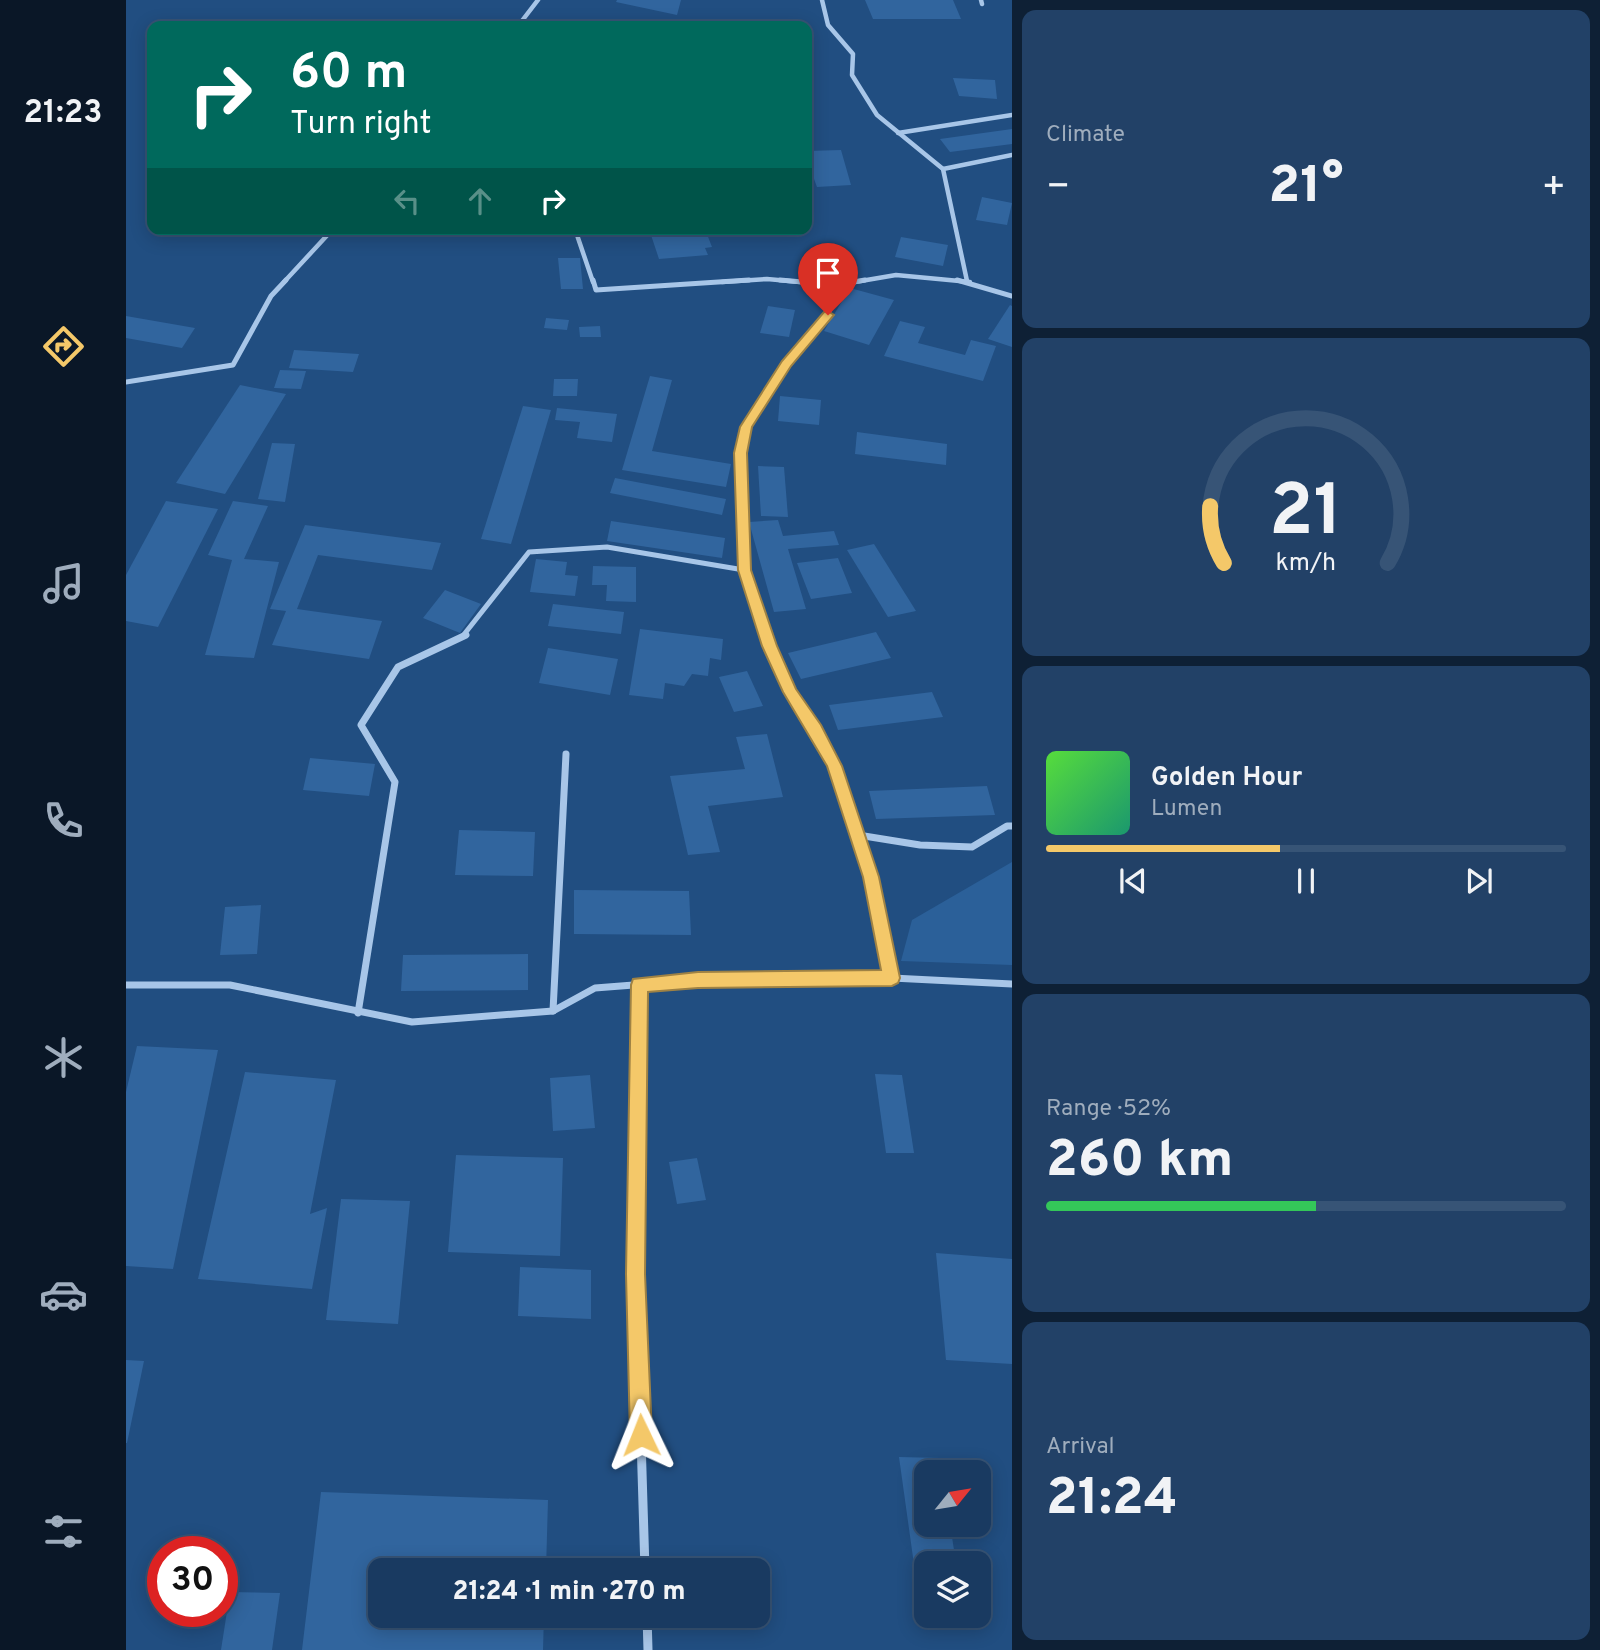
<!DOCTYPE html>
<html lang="en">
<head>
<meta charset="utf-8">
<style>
  :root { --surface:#193a61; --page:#224167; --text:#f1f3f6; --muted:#9fadbd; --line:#375476; --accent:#f4c869 }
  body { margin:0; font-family:Overpass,sans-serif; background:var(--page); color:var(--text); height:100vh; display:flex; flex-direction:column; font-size:26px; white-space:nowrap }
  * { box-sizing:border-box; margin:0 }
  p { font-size:23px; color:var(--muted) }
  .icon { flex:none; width:38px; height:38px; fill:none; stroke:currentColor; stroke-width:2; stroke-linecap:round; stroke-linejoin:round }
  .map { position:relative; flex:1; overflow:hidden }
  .side { display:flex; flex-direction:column; gap:10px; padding:10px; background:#0e2035; width:588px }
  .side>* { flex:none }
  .hud { position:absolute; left:21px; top:21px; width:665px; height:214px; border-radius:14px; box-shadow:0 4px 18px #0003,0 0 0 2px var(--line); background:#00695c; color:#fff; overflow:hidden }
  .needle { width:46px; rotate:60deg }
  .controls { position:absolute; left:788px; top:1460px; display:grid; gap:14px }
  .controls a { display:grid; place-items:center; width:77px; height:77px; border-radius:14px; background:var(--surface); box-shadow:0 4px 18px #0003,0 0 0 2px var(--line); font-size:35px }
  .speed { position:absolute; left:21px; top:1536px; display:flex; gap:14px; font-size:35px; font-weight:700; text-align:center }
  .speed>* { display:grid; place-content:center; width:91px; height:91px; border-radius:50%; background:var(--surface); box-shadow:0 4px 18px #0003,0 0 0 2px var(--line); line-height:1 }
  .speed .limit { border:10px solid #d22; background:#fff; color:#111 }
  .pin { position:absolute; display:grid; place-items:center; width:60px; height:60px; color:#fff; margin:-72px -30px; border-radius:50% 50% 50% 0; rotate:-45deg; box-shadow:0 0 7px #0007 }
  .pin .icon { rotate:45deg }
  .me { position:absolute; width:77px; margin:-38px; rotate:358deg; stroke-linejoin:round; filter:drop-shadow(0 0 5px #0008) }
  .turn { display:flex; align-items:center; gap:24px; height:147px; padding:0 28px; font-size:32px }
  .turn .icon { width:91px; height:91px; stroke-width:2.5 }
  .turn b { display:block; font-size:49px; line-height:60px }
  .lanes { display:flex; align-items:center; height:66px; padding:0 28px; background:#0003; justify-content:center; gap:35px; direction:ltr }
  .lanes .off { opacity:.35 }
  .big { font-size:52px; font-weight:800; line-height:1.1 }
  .side .tile { flex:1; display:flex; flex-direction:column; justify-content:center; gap:10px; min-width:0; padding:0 24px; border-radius:14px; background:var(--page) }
  .side .dial { align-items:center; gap:0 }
  .dial svg { height:182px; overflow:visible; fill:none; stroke:var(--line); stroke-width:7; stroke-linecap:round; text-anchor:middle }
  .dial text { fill:var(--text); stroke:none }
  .song { display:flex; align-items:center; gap:21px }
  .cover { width:84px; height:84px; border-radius:10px; background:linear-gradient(135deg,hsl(110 70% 55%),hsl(160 70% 35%)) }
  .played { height:7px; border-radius:4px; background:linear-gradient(90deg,var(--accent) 45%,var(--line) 45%) }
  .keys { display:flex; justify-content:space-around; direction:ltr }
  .heat { display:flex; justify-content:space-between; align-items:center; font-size:38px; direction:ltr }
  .charge { height:10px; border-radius:5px; background:linear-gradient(90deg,#34c759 52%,var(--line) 0) }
  .trip { position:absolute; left:242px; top:1558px; width:402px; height:70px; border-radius:14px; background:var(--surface); box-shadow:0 4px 18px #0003,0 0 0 2px var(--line); font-weight:800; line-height:70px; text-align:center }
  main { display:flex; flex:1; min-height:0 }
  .tab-bar { display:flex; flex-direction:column; width:126px; justify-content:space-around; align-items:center; background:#0a1727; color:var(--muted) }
  .tab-bar .icon { width:49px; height:49px }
  .tab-bar .on { color:var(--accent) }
  .tab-bar b { font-size:32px; color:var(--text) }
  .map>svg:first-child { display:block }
</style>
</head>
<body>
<main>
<nav class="tab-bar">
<b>21:23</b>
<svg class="icon on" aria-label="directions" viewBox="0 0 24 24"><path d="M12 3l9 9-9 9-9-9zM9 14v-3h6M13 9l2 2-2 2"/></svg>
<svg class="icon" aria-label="music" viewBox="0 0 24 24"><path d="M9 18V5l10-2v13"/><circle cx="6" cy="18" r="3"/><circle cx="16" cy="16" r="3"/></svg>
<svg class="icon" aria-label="phone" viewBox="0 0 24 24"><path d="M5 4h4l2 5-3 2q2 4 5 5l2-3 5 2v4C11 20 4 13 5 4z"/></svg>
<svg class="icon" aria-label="climate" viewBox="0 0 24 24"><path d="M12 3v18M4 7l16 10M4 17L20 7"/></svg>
<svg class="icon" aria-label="car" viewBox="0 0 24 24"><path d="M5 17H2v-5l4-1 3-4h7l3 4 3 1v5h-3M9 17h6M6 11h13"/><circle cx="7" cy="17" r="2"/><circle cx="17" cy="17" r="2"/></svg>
<svg class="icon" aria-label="filters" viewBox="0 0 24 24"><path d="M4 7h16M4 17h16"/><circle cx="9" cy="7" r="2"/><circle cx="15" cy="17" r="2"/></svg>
</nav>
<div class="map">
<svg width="886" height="1650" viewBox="0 0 886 1650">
  <rect width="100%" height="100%" fill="#214e81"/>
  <!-- green -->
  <polygon fill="#2b6099" points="886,862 886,965 775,961 786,920"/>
  <!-- building -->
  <g fill="#31659e">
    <polygon points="491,0 555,0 551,15 490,2"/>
    <polygon points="739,0 827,0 835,19 747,19"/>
    <polygon points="827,78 869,80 871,99 833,96"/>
    <polygon points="886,129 886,144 824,152 814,139"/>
    <polygon points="715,150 725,185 691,187 681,160 681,151"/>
    <polygon points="856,197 886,203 881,225 850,220"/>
    <polygon points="523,229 579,229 586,247 579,248 582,255 533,259"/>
    <polygon points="775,237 822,245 817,266 769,257"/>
    <polygon points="432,258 454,258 457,289 435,289"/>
    <polygon points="724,288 768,300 743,345 698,331"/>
    <polygon points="884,305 886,306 886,347 862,339"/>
    <polygon points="642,306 669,310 663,337 634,333"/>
    <polygon points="0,316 69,328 56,348 0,338"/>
    <polygon points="420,318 443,320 441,330 418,328"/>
    <polygon points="774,321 799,327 792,343 839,355 845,340 870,346 857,381 758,356"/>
    <polygon points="474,326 475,337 454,337 453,327"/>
    <polygon points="168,350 233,354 227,372 163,368"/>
    <polygon points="154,370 180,371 175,389 148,388"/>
    <polygon points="524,376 546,380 526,451 605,464 600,487 496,470"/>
    <polygon points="428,379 452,379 451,396 427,396"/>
    <polygon points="114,385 160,394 99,494 50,483"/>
    <polygon points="654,396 695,400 693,425 652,421"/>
    <polygon points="397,406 425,410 385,544 355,539"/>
    <polygon points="431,408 491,414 486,442 451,438 454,422 429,420"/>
    <polygon points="731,432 821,444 820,465 729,454"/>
    <polygon points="146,443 169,444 159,502 132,499"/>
    <polygon points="632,466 658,467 662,517 635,516"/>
    <polygon points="489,478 600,499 596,515 484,493"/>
    <polygon points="40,501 92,509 32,627 0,621 0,575"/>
    <polygon points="107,501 142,506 118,559 153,562 128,658 79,655 106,560 82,555"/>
    <polygon points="652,520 657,536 708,531 713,545 662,549 680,609 648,612 623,522"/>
    <polygon points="485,521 599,538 596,558 481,541"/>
    <polygon points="179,525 315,543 306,570 192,555 171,609 256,621 243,659 146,645 160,611 144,609"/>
    <polygon points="748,544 790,611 762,617 721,550"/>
    <polygon points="712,558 726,593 685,599 671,563"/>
    <polygon points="410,559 441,562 439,575 452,576 449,596 404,592"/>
    <polygon points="467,566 510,567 510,602 480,601 481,585 466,585"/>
    <polygon points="319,590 355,604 334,633 297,618"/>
    <polygon points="427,604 498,612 495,634 422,626"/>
    <polygon points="514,629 597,639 595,660 584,658 582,676 566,674 558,686 539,683 537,699 503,695"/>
    <polygon points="750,632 765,658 675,679 662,653"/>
    <polygon points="422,648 492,659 484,695 413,683"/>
    <polygon points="621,671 637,706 608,712 593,677"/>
    <polygon points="806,692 817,717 712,730 703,705"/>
    <polygon points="641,734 657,797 582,806 594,852 562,855 544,776 619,769 610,737"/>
    <polygon points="184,758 249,764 243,796 177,790"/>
    <polygon points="861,786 869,815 750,819 743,791"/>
    <polygon points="333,830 409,832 407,876 329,875"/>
    <polygon points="448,890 563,891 565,935 448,934"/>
    <polygon points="135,905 131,954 94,955 99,907"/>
    <polygon points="402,954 402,990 275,991 277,955"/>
    <polygon points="11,1046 92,1050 47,1269 0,1266 0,1092"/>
    <polygon points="119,1072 210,1080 184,1214 201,1208 186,1289 72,1279"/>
    <polygon points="749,1074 776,1075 788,1153 760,1153"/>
    <polygon points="464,1075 469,1128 427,1131 424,1078"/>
    <polygon points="330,1155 437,1158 434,1256 322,1252"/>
    <polygon points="571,1158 580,1200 551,1204 543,1162"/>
    <polygon points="215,1199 284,1201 272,1324 200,1320"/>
    <polygon points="810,1253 886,1259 886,1364 820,1360"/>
    <polygon points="394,1267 465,1270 465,1319 392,1316"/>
    <polygon points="0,1360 18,1361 1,1443 0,1443"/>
    <polygon points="773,1457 814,1458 816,1472 800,1472 800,1524 824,1524 830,1563 800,1563 800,1586 791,1586"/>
    <polygon points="195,1492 422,1500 420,1570 254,1570 254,1615 418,1615 417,1650 176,1650"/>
    <polygon points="104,1592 154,1593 146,1650 95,1650"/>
  </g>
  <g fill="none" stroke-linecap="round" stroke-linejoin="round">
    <!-- street-far3 -->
    <g stroke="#a8c6e8" stroke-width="4.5">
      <polyline points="696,0 702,25 727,54 726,75 751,115 817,169 841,281"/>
      <polyline points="855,0 856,4"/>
      <polyline points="392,26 412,0"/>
      <polyline points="772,133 886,115"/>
      <polyline points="817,169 886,155"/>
      <polyline points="403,229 451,235 467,282"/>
      <polyline points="158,282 207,229"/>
      <polyline points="596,282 641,279 674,282"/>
      <polyline points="729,282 770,275 844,282"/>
    </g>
    <!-- street-far2 -->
    <g stroke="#a8c6e8" stroke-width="5">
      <polyline points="467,280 470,290 623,280"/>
      <polyline points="654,280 710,285 739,280"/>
      <polyline points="831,280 886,296"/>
      <polyline points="0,382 107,365 145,296 160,280"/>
      <polyline points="336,637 403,552 481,547 618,570"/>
      <polyline points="640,637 618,570 615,453 620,427 660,364 702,315 710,285"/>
    </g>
    <!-- street-far1 -->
    <g stroke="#a8c6e8" stroke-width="7">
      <polyline points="639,635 664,692 689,729 709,766 745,877 766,978"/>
      <polyline points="732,835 794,845 846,847 881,826 886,826"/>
      <polyline points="0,985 104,985 286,1022 427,1011 469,988 572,980 766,978 886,984"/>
      <polyline points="427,1011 440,754"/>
      <polyline points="232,1013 269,782 235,725 272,667 340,635"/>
      <polyline points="512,1085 513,985"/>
    </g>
    <!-- street -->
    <g stroke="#a8c6e8" stroke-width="9">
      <polyline points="512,1083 510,1274 519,1570"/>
      <polyline points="521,1615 522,1650"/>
    </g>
  </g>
  <!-- route -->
  <polygon fill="#f4c869" stroke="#9f8244" stroke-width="2" points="702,311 708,315 665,366 626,427 621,453 625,570 651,646 670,689 695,725 716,766 753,877 774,978 772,983 766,986 572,988 522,992 519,1274 526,1435 522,1443 515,1446 508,1443 504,1435 500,1274 505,985 507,979 572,972 755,970 737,877 701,766 657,692 636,646 612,570 608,453 614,427 656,361 698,312"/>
</svg>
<div class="controls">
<a><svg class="needle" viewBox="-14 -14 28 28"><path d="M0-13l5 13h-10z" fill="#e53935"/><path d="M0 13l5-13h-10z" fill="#9fadbd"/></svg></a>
<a><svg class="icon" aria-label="layers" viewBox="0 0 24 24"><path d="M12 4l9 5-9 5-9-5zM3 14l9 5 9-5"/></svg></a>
</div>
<div class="speed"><div class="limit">30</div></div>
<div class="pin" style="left:702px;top:315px;background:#d93025"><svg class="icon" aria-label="arrive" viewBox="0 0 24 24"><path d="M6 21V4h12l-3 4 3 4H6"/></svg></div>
<svg class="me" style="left:515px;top:1435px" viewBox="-20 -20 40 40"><path d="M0-17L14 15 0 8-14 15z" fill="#f4c869" stroke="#fff" stroke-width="4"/></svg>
<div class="trip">21:24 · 1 min · 270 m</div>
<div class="hud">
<div class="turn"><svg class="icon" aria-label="right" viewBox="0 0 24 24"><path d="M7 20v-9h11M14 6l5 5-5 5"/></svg><div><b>60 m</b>Turn right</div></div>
<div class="lanes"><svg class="icon off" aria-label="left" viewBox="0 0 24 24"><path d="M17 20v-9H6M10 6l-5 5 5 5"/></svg><svg class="icon off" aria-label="ahead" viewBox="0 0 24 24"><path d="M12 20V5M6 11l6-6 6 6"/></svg><svg class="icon" aria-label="right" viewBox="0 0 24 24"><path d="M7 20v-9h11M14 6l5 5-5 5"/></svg></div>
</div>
</div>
<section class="side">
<div class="tile"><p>Climate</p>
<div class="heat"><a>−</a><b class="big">21°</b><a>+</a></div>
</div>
<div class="tile dial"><svg viewBox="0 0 100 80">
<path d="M14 69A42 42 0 1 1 86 69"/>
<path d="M14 69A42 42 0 0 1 8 44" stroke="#f4c869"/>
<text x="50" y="56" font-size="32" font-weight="700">21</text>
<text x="50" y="72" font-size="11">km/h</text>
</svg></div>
<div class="tile">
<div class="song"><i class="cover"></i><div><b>Golden Hour</b><p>Lumen</p></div></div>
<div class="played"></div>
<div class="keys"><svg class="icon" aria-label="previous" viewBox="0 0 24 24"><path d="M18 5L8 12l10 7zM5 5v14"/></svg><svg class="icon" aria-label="pause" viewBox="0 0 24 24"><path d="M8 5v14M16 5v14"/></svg><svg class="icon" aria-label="next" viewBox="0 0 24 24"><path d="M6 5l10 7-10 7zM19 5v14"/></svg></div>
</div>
<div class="tile"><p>Range · 52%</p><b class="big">260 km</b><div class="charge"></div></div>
<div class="tile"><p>Arrival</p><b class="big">21:24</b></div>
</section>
</main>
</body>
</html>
